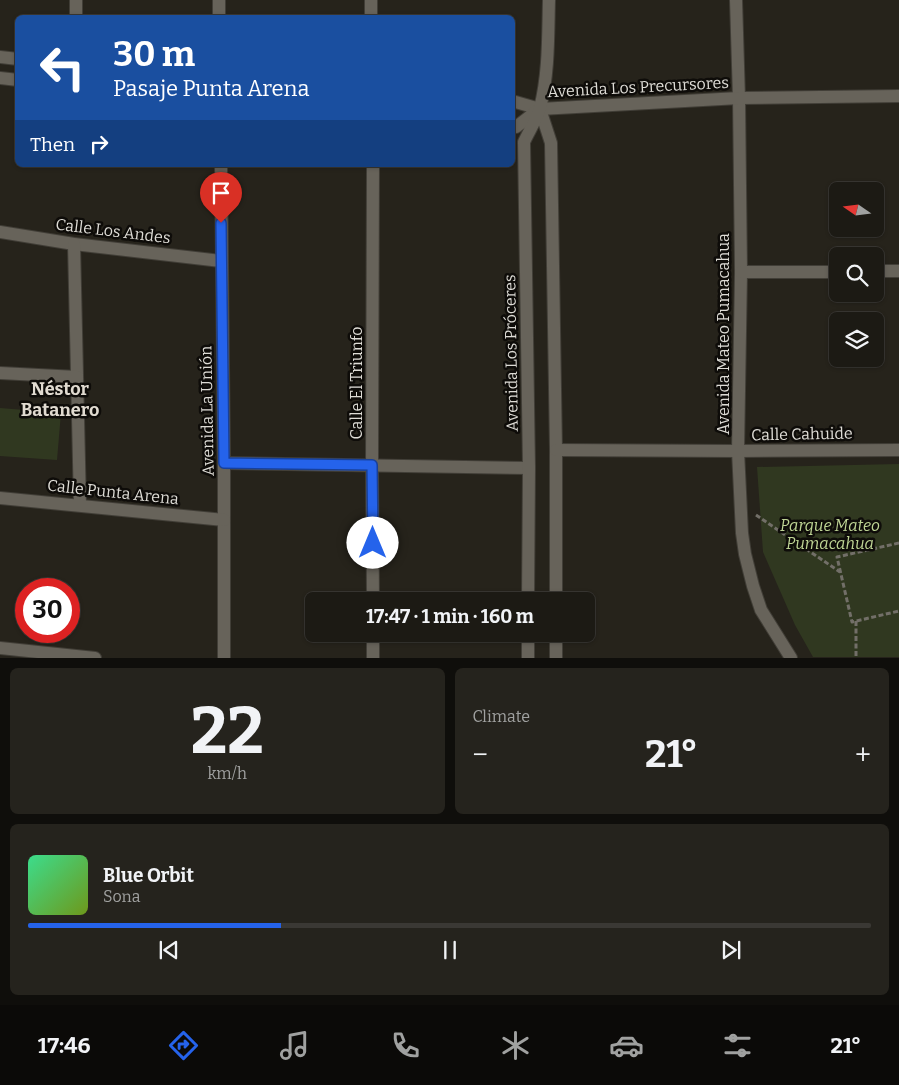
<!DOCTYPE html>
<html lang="en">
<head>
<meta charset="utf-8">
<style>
  :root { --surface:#1c1a14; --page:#25231d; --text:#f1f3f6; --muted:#a0a1a0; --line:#3a3834; --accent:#2563eb }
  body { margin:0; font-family:Bitter,serif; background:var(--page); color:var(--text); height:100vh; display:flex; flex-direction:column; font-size:19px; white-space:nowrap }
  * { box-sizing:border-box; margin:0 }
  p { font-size:16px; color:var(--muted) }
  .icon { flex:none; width:28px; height:28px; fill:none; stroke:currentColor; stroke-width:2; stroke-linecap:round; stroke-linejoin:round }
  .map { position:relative; height:658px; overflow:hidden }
  .panel { display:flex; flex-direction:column; gap:10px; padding:10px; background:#0f0e0b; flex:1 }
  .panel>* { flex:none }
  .hud { position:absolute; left:15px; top:15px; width:500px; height:152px; border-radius:8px; box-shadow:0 1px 4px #0004,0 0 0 1px var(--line); background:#1a4fa0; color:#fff; overflow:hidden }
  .needle { width:32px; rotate:284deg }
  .tools { position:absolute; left:829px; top:182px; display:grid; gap:10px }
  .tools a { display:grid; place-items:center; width:55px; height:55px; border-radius:8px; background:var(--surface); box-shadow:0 1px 4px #0004,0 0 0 1px var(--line); font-size:25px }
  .speed { position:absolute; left:15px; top:578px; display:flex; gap:10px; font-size:25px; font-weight:700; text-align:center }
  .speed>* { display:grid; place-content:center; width:65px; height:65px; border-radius:50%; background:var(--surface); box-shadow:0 1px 4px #0004,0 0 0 1px var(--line); line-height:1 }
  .speed .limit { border:8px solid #d22; background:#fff; color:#111 }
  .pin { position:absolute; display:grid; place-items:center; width:42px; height:42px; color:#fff; margin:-51px -21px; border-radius:50% 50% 50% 0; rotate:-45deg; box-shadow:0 0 5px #0007 }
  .pin .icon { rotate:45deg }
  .me { position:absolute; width:55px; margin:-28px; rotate:0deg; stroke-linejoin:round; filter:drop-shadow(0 0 4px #0008) }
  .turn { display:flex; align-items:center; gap:18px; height:105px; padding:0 15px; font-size:22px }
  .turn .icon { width:65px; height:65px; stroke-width:2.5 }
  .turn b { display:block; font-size:35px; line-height:42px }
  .then { display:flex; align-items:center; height:48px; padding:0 15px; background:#0003; gap:10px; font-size:19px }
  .big { font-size:38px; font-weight:700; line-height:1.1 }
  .panel .widget { flex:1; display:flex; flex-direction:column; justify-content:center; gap:8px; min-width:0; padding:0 18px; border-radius:8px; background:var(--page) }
  .panel .dial { align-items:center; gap:0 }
  .dial b { font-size:65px; line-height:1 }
  .song { display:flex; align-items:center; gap:15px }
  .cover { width:60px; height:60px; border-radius:8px; background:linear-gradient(135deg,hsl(150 70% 55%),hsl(80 70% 35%)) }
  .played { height:5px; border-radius:2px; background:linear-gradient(90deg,var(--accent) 30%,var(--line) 30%) }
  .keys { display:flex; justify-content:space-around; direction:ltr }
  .heat { display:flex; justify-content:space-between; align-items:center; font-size:28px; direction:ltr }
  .panel .tiles { flex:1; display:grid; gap:10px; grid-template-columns:1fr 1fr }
  .widget:last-child { grid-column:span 2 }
  .trip { position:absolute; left:305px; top:592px; width:290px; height:50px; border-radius:8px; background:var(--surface); box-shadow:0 1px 4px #0004,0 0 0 1px var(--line); font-weight:700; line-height:50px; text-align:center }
  .tabs { display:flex; height:80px; justify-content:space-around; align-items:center; background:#0b0a08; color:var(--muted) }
  .tabs .icon { width:35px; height:35px }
  .tabs .selected { color:var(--accent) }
  .tabs b { font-size:22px; color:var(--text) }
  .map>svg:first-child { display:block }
</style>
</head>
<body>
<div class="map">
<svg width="899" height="658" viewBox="0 0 899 658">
  <rect width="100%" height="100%" fill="#26231b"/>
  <!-- green -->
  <g fill="#303820">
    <polygon points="0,408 61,413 57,460 0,456"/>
    <polygon points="899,464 899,657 813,657 795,625 763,552 757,467"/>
  </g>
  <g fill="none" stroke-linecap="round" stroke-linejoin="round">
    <!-- minor casing -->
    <g stroke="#413e37" stroke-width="14">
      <g id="minor">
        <polyline points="76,0 76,18"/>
        <polyline points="219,0 219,18"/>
        <polyline points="371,0 371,18"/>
        <polyline points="736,0 739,98 741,272 738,451 742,533 745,554 753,586 761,610 791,658"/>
        <polyline points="0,57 18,59"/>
        <polyline points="0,78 18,80"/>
        <polyline points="512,101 540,109 739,98 899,96"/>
        <polyline points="540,109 551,143 556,450 556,601"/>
        <polyline points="512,127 516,127 538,110"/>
        <polyline points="221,165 224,463 224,658"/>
        <polyline points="0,232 74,244 221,261"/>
        <polyline points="74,244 80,505"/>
        <polyline points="875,271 899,271"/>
        <polyline points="741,272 838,272"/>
        <polyline points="0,373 77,377"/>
        <polyline points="556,450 738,451 899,450"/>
        <polyline points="224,463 529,468"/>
        <polyline points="0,498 224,520"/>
        <polyline points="373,601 372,465 373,165"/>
        <path d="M528,601l1,-133 -5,-326c5,-11 13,-23 16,-34 9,-35 8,-72 9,-108"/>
        <polyline points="373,634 373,658"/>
        <polyline points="556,634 556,658"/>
        <polyline points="0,648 95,658"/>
        <polyline points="528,658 528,634"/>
      </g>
    </g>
    <!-- path -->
    <g stroke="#726f68" stroke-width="3" stroke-dasharray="5 2.5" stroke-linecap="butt">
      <polyline points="756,515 840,572"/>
      <polyline points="899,543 837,557 852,622 899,611"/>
      <polyline points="856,621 856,658"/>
    </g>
    <!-- minor -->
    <use href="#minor" stroke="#67635a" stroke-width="12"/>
  </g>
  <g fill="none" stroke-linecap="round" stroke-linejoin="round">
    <!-- route casing -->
    <g stroke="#184099" stroke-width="12">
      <polyline id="route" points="221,223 224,463 372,465 373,543"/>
    </g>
    <!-- route -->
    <use href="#route" stroke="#2563eb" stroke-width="9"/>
  </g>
  <g text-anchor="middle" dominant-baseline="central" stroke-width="5" stroke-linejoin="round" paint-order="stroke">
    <!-- street labels -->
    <g font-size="16" fill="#dedcd6" stroke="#0e0c09">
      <text transform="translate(638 87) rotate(-3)">Avenida Los Precursores</text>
      <text transform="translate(113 231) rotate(7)">Calle Los Andes</text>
      <text transform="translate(723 334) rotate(-90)">Avenida Mateo Pumacahua</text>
      <text transform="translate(511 353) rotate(-91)">Avenida Los Próceres</text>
      <text transform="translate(356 383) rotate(-90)">Calle El Triunfo</text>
      <text transform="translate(207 411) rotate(-91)">Avenida La Unión</text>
      <text transform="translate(802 434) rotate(-1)">Calle Cahuide</text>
      <text transform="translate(113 492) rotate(6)">Calle Punta Arena</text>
    </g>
    <!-- park labels -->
    <g font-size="16" font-style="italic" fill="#bed494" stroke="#0e0c09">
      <text x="830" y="525">Parque Mateo<tspan x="830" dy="18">Pumacahua</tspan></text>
    </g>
    <!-- neighbourhood labels -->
    <g font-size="18" font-weight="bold" fill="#e1dbd1" stroke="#0e0c09">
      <text x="60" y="389">Néstor<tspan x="60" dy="21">Batanero</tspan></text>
    </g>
  </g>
</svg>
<div class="tools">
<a><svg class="needle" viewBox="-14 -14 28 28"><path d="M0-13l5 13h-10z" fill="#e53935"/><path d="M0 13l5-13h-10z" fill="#a0a1a0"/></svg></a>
<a><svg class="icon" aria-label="search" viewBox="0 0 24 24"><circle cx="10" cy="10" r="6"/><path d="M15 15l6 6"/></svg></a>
<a><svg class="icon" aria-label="layers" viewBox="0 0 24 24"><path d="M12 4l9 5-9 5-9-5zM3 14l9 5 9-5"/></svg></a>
</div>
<div class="speed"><div class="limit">30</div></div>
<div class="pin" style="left:221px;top:223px;background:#d93025"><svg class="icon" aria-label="arrive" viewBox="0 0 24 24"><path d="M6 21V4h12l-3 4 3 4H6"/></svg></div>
<svg class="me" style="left:373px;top:543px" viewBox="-20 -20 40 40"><circle r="19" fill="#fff"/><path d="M0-13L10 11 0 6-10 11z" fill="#2563eb"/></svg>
<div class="trip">17:47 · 1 min · 160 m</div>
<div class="hud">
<div class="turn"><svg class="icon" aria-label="left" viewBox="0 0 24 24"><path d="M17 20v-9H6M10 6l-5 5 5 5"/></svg><div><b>30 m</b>Pasaje Punta Arena</div></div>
<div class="then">Then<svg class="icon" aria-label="right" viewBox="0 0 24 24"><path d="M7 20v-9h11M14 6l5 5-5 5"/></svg></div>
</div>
</div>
<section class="panel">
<div class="tiles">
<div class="widget dial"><b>22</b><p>km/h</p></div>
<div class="widget"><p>Climate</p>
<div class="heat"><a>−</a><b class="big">21°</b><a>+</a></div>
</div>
<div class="widget">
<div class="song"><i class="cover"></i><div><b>Blue Orbit</b><p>Sona</p></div></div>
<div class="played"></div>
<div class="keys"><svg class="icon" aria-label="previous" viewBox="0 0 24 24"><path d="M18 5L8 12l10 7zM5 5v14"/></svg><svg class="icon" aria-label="pause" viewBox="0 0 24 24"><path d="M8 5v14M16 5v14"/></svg><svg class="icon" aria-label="next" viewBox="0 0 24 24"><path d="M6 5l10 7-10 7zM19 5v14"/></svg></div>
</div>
</div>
</section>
<nav class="tabs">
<b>17:46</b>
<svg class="icon selected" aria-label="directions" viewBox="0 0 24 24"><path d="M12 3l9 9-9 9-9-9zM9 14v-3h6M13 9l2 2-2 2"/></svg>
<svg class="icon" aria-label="music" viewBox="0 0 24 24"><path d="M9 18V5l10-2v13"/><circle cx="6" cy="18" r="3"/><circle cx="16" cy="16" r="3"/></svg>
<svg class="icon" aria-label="phone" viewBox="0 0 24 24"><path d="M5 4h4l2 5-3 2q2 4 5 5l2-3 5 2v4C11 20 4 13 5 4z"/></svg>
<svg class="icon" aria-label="climate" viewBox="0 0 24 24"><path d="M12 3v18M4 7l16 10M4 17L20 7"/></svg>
<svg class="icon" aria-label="car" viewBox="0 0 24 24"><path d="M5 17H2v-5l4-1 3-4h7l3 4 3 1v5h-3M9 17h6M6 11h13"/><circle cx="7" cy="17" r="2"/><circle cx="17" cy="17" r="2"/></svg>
<svg class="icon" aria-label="filters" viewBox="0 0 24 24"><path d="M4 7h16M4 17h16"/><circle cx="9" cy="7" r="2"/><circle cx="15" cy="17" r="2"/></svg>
<b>21°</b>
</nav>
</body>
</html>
